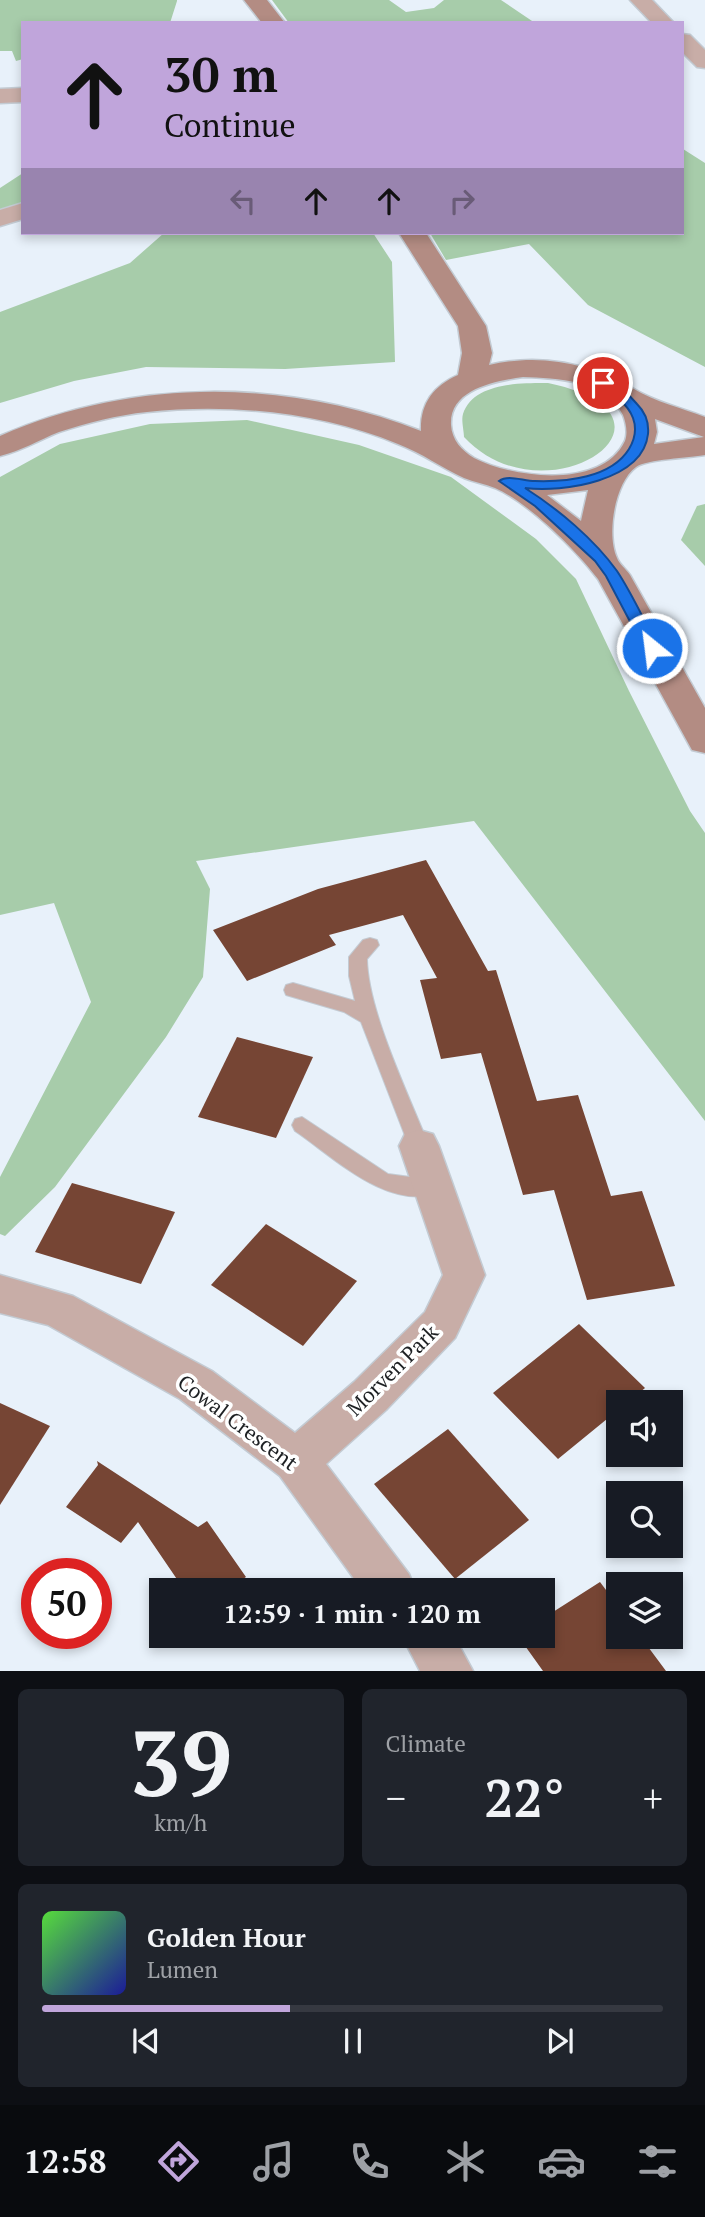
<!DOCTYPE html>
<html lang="en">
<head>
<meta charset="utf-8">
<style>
  :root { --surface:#171b24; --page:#20242c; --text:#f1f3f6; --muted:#9ea1a6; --line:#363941; --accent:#c0a5db }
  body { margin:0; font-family:"PT Serif",serif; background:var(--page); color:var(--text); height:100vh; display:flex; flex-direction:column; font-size:26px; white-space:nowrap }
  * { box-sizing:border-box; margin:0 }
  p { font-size:23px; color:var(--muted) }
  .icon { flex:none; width:38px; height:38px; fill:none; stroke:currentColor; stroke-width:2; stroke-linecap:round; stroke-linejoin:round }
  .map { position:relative; height:1671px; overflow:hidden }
  .panel { display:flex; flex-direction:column; gap:18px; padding:18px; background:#0d0f14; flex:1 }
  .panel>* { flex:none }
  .guide { position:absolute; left:21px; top:21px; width:663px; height:214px; border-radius:0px; box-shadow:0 4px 10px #0003; background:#c0a5db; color:#111; overflow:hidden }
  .controls { position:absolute; left:606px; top:1390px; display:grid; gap:14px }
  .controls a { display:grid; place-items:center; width:77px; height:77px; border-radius:0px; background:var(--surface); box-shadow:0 4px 10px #0003; font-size:35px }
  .speed { position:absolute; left:21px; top:1558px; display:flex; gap:14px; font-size:35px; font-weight:700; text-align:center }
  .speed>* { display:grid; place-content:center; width:91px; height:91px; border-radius:50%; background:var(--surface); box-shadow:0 4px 10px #0003; line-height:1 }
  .speed .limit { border:10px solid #d22; background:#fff; color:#111 }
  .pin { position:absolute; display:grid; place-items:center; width:60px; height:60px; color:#fff; margin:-30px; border:4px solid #fff; border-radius:50%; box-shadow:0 2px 7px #0007 }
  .me { position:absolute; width:77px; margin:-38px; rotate:331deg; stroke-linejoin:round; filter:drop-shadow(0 0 5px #0008) }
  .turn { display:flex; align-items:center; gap:24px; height:147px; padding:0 28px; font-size:32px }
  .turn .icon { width:91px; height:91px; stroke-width:2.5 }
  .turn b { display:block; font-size:49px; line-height:60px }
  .lanes { display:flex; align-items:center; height:66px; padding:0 28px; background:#0003; justify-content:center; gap:35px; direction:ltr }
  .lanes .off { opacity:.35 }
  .big { font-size:52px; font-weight:700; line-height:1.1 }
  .panel .widget { flex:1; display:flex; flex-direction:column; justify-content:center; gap:10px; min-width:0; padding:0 24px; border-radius:10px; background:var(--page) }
  .panel .dial { align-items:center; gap:0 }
  .dial b { font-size:91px; line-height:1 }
  .song { display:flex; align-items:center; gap:21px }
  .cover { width:84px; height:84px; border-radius:10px; background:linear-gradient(135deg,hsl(110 70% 55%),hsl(240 70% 35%)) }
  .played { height:7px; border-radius:4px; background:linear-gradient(90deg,var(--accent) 40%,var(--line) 40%) }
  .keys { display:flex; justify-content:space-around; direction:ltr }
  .heat { display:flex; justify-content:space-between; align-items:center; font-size:38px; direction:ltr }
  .panel .tiles { flex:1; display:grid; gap:18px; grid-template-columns:1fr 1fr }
  .widget:last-child { grid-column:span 2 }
  .trip { position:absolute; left:149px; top:1578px; width:406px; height:70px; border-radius:0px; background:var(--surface); box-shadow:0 4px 10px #0003; font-weight:700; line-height:70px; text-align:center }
  .tab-bar { display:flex; height:112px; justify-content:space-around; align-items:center; background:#090b0e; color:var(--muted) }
  .tab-bar .icon { width:49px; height:49px }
  .tab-bar .active { color:var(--accent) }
  .tab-bar b { font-size:32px; color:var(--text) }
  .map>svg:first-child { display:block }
</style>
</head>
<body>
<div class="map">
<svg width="705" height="1671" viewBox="0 0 705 1671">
  <rect width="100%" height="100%" fill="#e8f1fa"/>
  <!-- green -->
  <g fill="#a7ccaa">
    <polygon points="0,0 177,0 177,1 170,23 23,23 23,59 16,61 12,51 0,51"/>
    <polygon points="272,0 389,0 406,12 434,8 444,0 501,0 535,23 289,23"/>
    <polygon points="683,149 705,163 705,367 588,305 529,244 446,260 430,233 682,233"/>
    <polygon points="23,173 23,205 0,214 0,188"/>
    <polygon points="164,233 373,233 392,262 395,362 285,369 146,367 74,381 0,403 0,312 130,263"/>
    <path d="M548,383c157,33 -2,142 -84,54 0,-6 -3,-17 -1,-23 10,-32 59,-31 85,-31z"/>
    <polygon points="247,420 359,445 451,477 536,539 576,579 629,691 690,811 705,833 705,1121 474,821 196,861 210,889 203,977 166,1037 55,1187 5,1236 0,1234 0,1177 91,1002 54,903 0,915 0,477 60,444 150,424"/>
    <polygon points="705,504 705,566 681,540 697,506"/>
  </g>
  <!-- building -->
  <g fill="#764534">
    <polygon points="426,860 488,971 496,970 537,1101 578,1095 611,1196 642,1191 675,1286 587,1300 554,1190 523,1195 481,1053 441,1059 420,980 437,978 403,915 329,935 336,945 247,981 213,930 318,889"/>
    <polygon points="237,1037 313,1057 276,1138 198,1117"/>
    <polygon points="72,1183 175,1212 141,1284 35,1252"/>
    <polygon points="266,1224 357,1281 303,1346 211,1285"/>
    <polygon points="579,1324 645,1388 628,1402 618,1402 618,1410 558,1459 493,1393"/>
    <polygon points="0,1403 50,1426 0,1505"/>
    <polygon points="448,1429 529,1520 455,1579 374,1484"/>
    <polygon points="97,1461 198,1527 207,1521 246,1577 225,1591 185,1591 138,1522 121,1543 66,1507 98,1465"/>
    <polygon points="600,1582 618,1606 618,1636 640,1636 666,1671 543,1671 518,1636 542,1636 542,1619"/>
  </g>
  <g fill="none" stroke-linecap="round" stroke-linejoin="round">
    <!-- lane casing -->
    <g stroke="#c3cbd3" stroke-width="2">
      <g id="lane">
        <path d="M370,938l7,2 2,5 -12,14c1,53 42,136 62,187l-3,6 -7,2 -7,-2 -3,-6 -48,-124 -17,-10 -58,-17 -2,-5 2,-5 7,-2 62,18 -6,-25v-19l14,-17z"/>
        <path d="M302,1117l86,57 52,7 3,6 -3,6c-53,18 -105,-35 -145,-62l-3,-6 3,-6z"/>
      </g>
    </g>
    <!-- street casing -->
    <g stroke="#c3cbd3" stroke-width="3">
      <g id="street">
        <polygon points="630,0 652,0 674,23 652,23"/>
        <polygon points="682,34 690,35 705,50 705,68 697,67 682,52"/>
        <polygon points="23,88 23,102 0,103 0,89"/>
        <polygon points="23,203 23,219 0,226 0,210"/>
        <polygon points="419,1130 433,1134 439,1146 485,1275 455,1338 386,1410 326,1464 409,1574 416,1591 363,1591 280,1476 180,1399 48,1325 0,1313 0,1275 73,1296 212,1371 295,1433 354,1382 425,1312 443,1275 399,1146 405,1134"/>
        <polygon points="402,1636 454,1636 473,1671 420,1671"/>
      </g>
    </g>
    <!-- secondary casing -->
    <g stroke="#c3cbd3" stroke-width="3">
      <g id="secondary">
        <polygon points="244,0 267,0 285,23 262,23"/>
        <path d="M399,233h27l60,93 6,27 -3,12c51,-12 101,-2 145,24 21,13 48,19 71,28v38c-16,3 -58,4 -69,12 -21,15 -30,67 -19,91 2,6 9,11 13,17l75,133v45l-13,-3 -94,-171c-23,-30 -69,-76 -103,-91 -10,-4 -21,-6 -31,-10 -22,-10 -42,-25 -66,-34 -77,-32 -169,-41 -251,-32 -30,3 -60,11 -88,20 -20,8 -38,19 -59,24v-20c132,-58 286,-58 421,-5 -1,-27 12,-45 37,-56l4,-22 -4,-27zM523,377c34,1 82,3 100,38 3,8 5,18 2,26 -23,49 -113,37 -151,17 -13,-8 -22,-18 -23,-33 -2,-36 45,-44 72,-48zM655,419l49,18 -50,7 3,-12zM588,490l-7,31 -34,-26z"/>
      </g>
    </g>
    <!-- lane -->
    <use href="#lane" fill="#c8ada7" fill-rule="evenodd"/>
    <!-- street -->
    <use href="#street" fill="#c8ada7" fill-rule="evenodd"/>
    <!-- secondary -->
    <use href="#secondary" fill="#b38c83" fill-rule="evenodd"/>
  </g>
  <!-- route -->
  <path fill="#1a73e8" stroke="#114b97" stroke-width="2" d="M603,379c13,4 25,14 34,25 8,8 12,19 11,30 -5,47 -86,59 -123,54 33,21 69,51 92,83 16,24 28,52 42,77l-7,4 -8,-4 -38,-72 -11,-15 -60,-55 -36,-25c9,-7 24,0 36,0 31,1 76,-3 94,-32 6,-10 8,-20 4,-31 -6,-16 -21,-24 -35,-32l-2,-3z"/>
  <g text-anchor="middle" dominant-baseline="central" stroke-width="7" stroke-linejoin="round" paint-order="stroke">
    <!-- near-street labels -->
    <g font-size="21" fill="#1d2023" stroke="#fff">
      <text transform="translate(392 1370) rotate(-45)">Morven Park</text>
      <text transform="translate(238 1422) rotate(37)">Cowal Crescent</text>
    </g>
  </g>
</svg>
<div class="controls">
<a><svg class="icon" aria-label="sound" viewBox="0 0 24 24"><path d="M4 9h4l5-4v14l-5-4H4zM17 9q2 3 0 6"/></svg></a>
<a><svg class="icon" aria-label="search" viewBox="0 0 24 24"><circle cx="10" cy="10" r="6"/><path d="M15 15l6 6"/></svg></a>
<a><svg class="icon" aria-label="layers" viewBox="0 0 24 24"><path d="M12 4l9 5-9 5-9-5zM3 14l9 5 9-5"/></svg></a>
</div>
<div class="speed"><div class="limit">50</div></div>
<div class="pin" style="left:603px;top:383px;background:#d93025"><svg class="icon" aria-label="arrive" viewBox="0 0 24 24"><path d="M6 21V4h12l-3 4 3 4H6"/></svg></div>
<svg class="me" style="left:652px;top:648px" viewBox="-20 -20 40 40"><circle r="17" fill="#1a73e8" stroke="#fff" stroke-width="3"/><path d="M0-11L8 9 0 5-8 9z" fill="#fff"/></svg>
<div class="trip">12:59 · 1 min · 120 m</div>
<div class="guide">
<div class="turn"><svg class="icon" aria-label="ahead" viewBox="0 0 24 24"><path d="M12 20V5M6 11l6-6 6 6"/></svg><div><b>30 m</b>Continue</div></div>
<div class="lanes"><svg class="icon off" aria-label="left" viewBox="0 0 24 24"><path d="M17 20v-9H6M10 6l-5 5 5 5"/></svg><svg class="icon" aria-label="ahead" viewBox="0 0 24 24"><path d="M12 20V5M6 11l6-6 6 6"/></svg><svg class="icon" aria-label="ahead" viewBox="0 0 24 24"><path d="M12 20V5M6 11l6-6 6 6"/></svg><svg class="icon off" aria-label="right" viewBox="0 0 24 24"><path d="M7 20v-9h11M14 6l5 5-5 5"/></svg></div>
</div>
</div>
<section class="panel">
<div class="tiles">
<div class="widget dial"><b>39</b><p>km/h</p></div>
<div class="widget"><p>Climate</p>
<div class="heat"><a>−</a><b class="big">22°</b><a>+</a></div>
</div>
<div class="widget">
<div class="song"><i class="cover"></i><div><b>Golden Hour</b><p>Lumen</p></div></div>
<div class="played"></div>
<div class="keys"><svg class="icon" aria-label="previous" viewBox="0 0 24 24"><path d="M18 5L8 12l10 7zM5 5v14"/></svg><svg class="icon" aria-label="pause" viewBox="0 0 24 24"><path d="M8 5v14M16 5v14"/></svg><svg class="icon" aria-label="next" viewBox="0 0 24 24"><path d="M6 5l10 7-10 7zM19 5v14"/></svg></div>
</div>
</div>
</section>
<nav class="tab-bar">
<b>12:58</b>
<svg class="icon active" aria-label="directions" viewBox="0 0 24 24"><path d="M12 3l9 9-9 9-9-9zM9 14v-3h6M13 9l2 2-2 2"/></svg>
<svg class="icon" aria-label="music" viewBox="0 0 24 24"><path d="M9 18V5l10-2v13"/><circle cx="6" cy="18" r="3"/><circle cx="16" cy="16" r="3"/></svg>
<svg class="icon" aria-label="phone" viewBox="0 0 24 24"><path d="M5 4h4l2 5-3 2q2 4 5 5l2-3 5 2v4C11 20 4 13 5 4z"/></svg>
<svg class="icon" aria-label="climate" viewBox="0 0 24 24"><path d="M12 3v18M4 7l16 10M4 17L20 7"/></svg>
<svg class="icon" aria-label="car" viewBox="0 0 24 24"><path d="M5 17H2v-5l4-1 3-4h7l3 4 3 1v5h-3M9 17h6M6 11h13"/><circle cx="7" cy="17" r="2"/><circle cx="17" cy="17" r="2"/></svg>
<svg class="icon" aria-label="filters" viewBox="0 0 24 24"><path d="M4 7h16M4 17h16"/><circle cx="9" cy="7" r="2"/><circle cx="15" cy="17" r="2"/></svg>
</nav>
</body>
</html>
